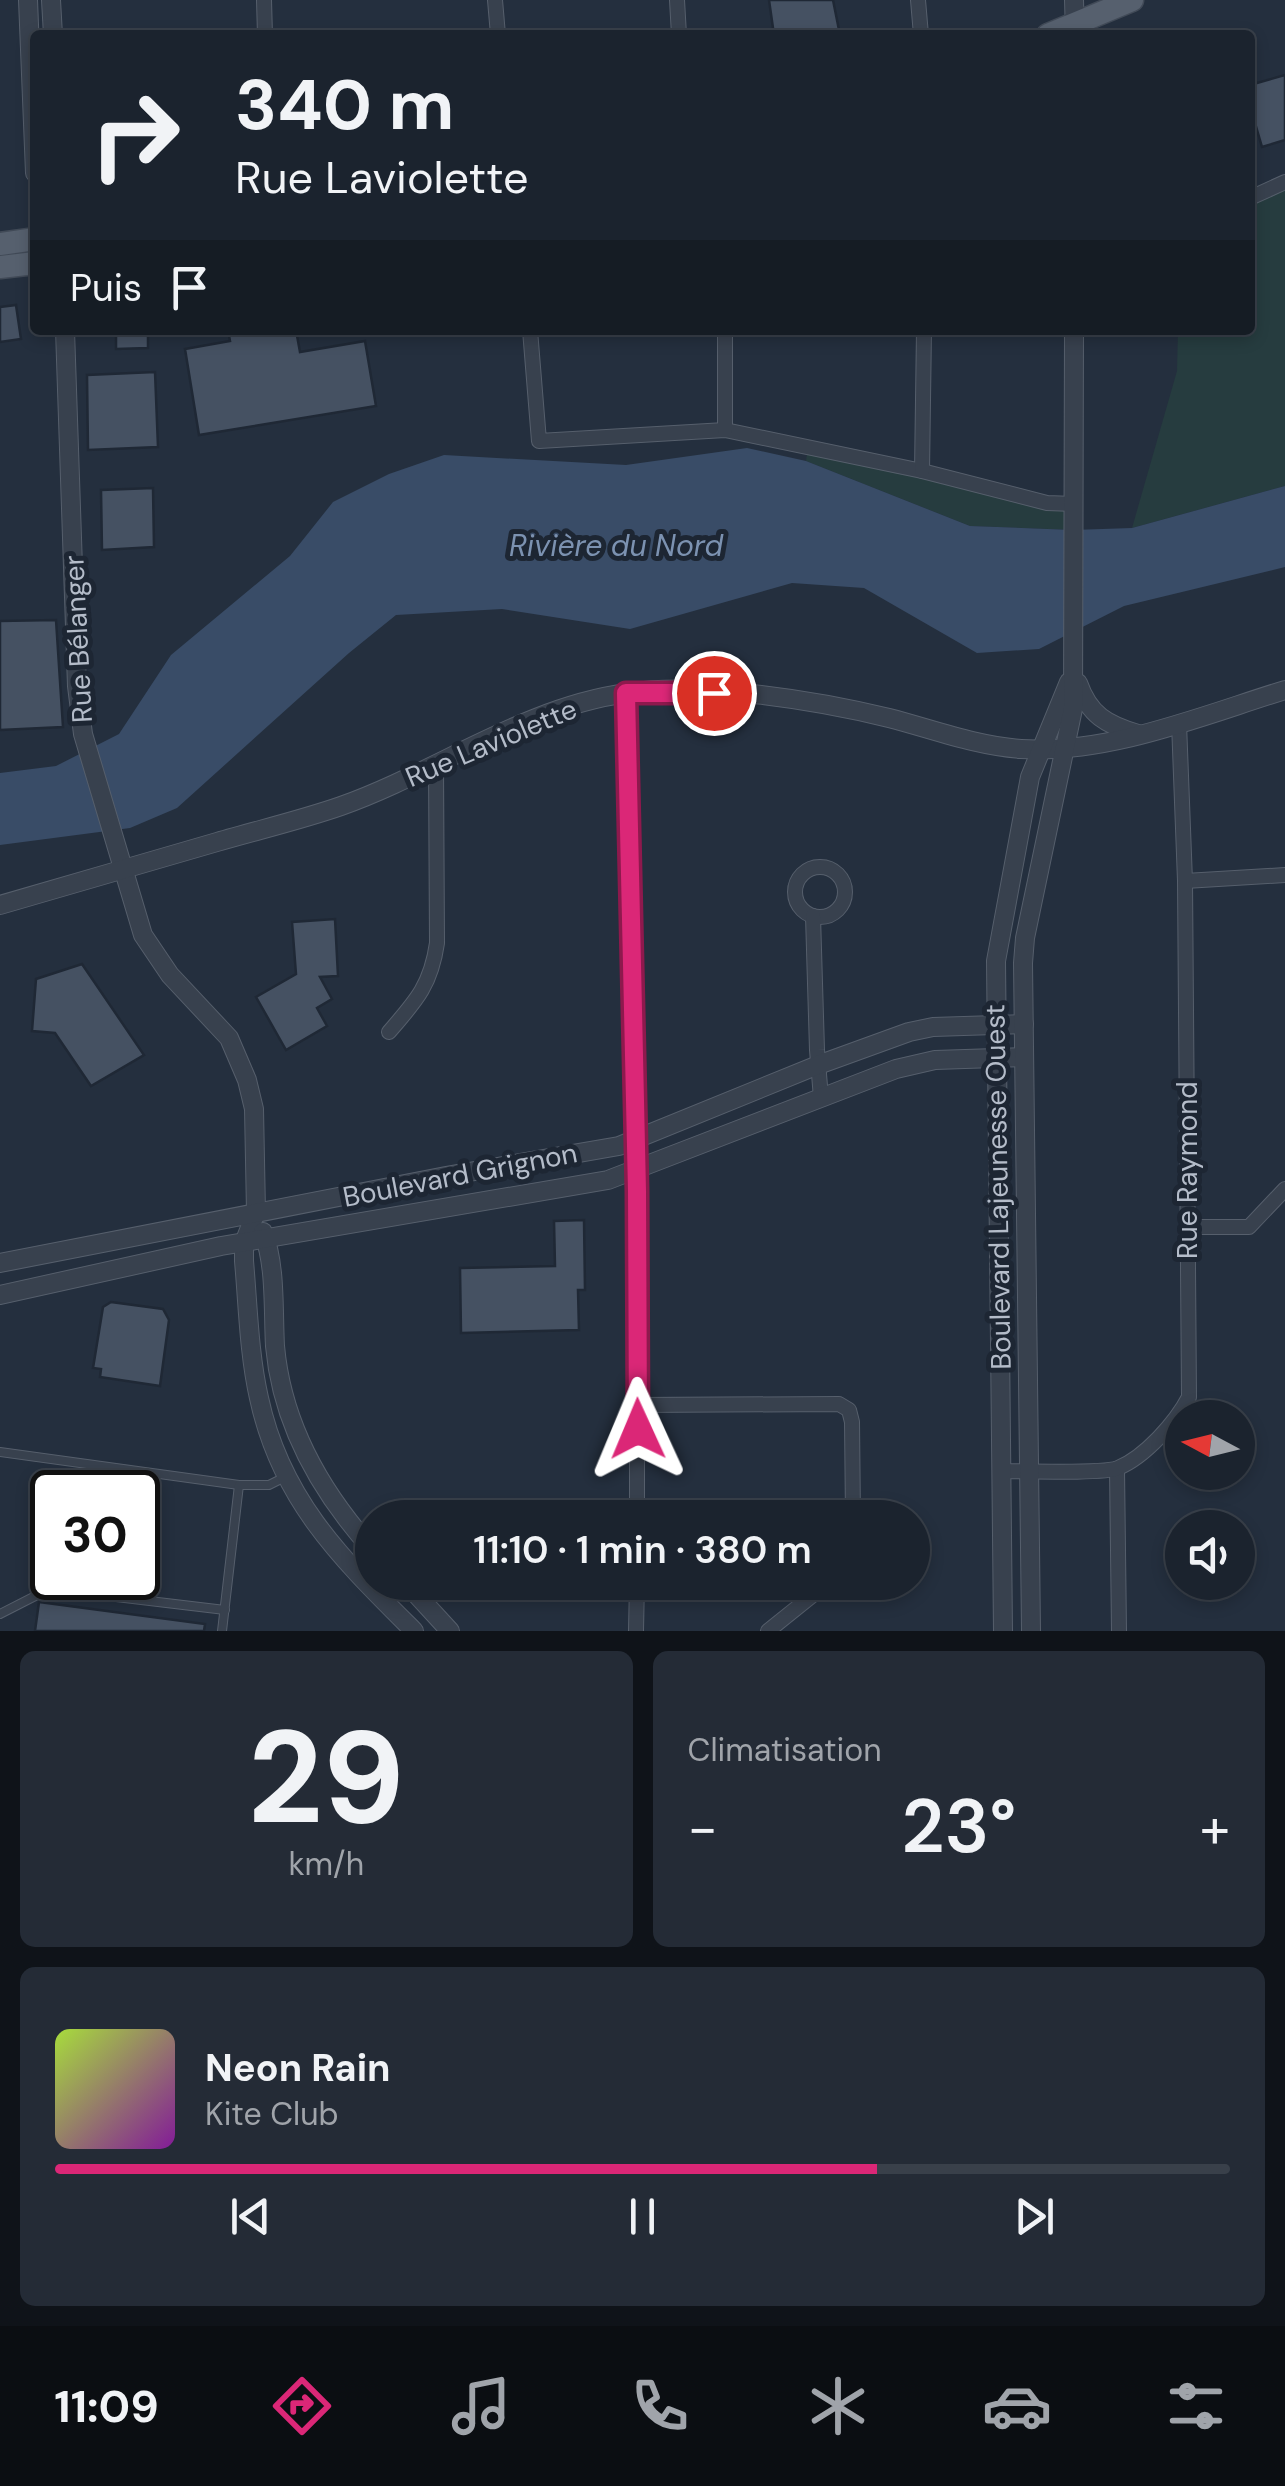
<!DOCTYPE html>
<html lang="fr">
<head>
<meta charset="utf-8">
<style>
  :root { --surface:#1b232e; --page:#242b36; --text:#f1f3f6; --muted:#a0a4aa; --line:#39404a; --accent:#db2777 }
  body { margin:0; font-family:"DM Sans",sans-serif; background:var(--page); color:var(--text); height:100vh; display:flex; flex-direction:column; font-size:38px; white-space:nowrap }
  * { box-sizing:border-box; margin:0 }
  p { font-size:32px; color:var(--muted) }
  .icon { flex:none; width:55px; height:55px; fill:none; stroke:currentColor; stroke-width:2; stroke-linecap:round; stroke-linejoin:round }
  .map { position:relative; height:1631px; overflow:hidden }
  .panel { display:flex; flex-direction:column; gap:20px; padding:20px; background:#0f1319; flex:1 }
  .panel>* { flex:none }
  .guide { position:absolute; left:30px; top:30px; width:1225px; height:305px; border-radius:10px; box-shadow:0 5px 15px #0003,0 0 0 2px var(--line); background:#1b232e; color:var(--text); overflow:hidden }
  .needle { width:65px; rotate:277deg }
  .controls { position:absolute; left:1165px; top:1400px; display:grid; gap:20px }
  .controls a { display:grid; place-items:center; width:90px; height:90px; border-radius:50%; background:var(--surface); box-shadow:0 5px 15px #0003,0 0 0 2px var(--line); font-size:50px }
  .speed { position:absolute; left:30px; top:1470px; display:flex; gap:20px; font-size:50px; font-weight:700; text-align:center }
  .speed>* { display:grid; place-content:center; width:130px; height:130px; border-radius:50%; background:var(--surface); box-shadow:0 5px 15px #0003,0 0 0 2px var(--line); line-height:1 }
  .speed .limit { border:5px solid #111; border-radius:15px; background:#fff; color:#111 }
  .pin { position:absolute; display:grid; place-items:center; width:85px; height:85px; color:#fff; margin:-42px; border:5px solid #fff; border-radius:50%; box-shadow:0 2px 10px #0007 }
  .me { position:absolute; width:110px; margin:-55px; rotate:359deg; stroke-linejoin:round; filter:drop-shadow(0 0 8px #0008) }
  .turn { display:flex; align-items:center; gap:35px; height:210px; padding:0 40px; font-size:45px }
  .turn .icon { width:130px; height:130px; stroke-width:2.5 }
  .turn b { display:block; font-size:70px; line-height:85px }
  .then { display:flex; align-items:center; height:95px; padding:0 40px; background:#0003; gap:20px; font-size:38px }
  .big { font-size:75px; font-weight:600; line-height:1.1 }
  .panel .tile { flex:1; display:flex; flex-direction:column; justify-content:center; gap:15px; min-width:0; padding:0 35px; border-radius:15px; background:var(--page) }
  .panel .dial { align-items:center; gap:0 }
  .dial b { font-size:130px; line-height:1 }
  .song { display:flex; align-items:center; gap:30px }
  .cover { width:120px; height:120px; border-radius:15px; background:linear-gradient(135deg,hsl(80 70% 55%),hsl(290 70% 35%)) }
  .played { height:10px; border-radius:5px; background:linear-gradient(90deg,var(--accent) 70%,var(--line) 70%) }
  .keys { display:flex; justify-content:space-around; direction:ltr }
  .heat { display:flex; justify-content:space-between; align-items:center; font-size:55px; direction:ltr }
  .panel .tiles { flex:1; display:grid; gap:20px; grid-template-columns:1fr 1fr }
  .tile:last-child { grid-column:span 2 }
  .trip { position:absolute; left:355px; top:1500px; width:575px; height:100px; border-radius:50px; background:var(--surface); box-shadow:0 5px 15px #0003,0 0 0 2px var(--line); font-weight:600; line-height:100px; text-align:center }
  .tab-bar { display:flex; height:160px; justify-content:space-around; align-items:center; background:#0b0e12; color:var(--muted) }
  .tab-bar .icon { width:70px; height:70px }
  .tab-bar .active { color:var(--accent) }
  .tab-bar b { font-size:45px; color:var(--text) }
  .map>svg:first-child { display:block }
</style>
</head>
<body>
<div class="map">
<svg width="1285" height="1631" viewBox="0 0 1285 1631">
  <rect width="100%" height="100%" fill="#242f3e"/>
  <!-- green -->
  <g fill="#263c3f">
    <polygon points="1285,189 1285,486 1132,528 1177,371 1178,330 1250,330 1250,204"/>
    <polygon points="808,447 1074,504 1073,530 970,526 806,461"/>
  </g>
  <!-- water -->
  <polygon fill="#394c67" points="747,448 806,461 970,526 1073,530 1132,528 1285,486 1285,567 1124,606 1039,649 977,653 864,588 792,583 630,629 502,609 396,615 349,653 177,808 130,828 0,845 0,773 56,766 119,734 171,655 290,556 333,502 389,474 444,455 626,465"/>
  <!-- building -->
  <g fill="#455162" stroke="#1f2835" stroke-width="2.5">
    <polygon points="769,0 833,0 840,35 774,35"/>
    <polygon points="1285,75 1285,140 1262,147 1250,106 1250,85"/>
    <polygon points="16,305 21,339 0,342 0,307"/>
    <polygon points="116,330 148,330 148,348 116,349"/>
    <polygon points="228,330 296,330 300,352 365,341 376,406 199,435 185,349 230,341"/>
    <polygon points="155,372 158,447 88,450 87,375"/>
    <polygon points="153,488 154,547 102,550 101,490"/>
    <polygon points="56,620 63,727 0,730 0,621"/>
    <polygon points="335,919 338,976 320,977 332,999 317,1008 327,1026 286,1050 256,997 296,974 292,922"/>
    <polygon points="82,964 144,1055 91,1086 55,1033 32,1031 36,979"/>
    <polygon points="584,1220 585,1290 578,1290 579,1330 461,1333 460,1268 555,1266 554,1221"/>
    <polygon points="111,1302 163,1309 169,1320 160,1386 100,1377 101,1369 93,1368 103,1307"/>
    <polygon points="39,1602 205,1624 204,1631 35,1631"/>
  </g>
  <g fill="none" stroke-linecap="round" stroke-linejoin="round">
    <!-- service casing -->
    <g stroke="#565f6c" stroke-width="10">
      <g id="service">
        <polyline points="0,1452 239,1485"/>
        <polyline points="0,1614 49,1589 225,1610"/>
        <polyline points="222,1631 239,1485 269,1485 287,1476"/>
      </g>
    </g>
    <!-- minor casing -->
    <g stroke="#565f6c" stroke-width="16">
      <g id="minor">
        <polyline points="264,0 265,35"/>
        <polyline points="495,0 498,35"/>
        <polyline points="677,0 679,35"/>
        <polyline points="918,0 921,35"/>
        <polyline points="1250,198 1285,182"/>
        <polyline points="530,330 539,441 725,430 922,471 1047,503 1074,504"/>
        <polyline points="725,330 725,430"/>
        <polyline points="922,471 924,330"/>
        <polyline points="626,693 637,1191 637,1518"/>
        <circle cx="820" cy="892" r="25"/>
        <polyline points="1185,881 1285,875"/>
        <polyline points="813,916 817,1050 821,1098"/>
        <path d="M389,1032c27,-31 42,-47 48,-89l-1,-177"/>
        <polyline points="1188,1227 1249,1227 1285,1189"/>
        <polyline points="638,1405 839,1404 849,1410 852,1422 853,1518"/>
        <polyline points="1117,1469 1119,1631"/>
        <path d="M1001,1471c22,0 103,3 117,-3 27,-11 58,-46 71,-71l-4,-516 -6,-158"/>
        <polyline points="636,1631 637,1582"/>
        <polyline points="768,1631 829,1582"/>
      </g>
    </g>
    <!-- tertiary casing -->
    <g stroke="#565f6c" stroke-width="20">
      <g id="tertiary">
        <polyline points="28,0 35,173"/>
        <polyline points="51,0 53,35"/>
        <polyline points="1074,0 1075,35"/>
        <path d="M65,330l12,356 6,48 60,201 27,40 59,63 18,42 7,29 2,103 -12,31v18c4,45 5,93 15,137 22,103 84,162 155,233"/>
        <path d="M1078,683c11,32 29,42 60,51"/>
        <path d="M0,905c72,-21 145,-42 217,-63 41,-12 84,-22 124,-36 96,-34 183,-99 286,-113 76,-11 188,7 262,25 43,11 87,28 132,31 89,5 180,-33 264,-59"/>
        <path d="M263,1232c13,33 10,78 12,114 7,79 45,145 97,203"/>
        <polyline points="0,1263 446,1176 619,1146 818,1065 909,1032 933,1027 1024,1024"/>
        <polyline points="0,1295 221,1246 608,1180 896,1069 935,1060 1024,1057"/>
        <polyline points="405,1582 450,1631"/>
        <polyline points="1003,1631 996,961 1030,777 1069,682"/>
        <polyline points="1031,1631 1023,963 1025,938 1073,709 1074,330"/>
      </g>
    </g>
    <!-- primary casing -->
    <g stroke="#414a57" stroke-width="25">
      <g id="primary">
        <polyline points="1048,35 1132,0"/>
        <polyline points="0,244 35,239"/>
        <polyline points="0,267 35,263"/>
      </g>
    </g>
    <!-- service -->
    <use href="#service" stroke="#38414e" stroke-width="8"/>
    <!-- minor -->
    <use href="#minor" stroke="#38414e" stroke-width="14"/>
    <!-- tertiary -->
    <use href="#tertiary" stroke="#38414e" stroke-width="18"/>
    <!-- primary -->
    <use href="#primary" stroke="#56606e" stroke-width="22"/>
  </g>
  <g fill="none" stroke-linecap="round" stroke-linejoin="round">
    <!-- route casing -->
    <g stroke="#8e194d" stroke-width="25">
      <polyline id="route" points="638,1429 637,1191 626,693 714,693"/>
    </g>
    <!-- route -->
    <use href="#route" stroke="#db2777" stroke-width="18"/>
  </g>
  <g text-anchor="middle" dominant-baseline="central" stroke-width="10" stroke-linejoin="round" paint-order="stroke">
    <!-- street labels -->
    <g font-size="28" fill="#b4bcc9" stroke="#1d2633">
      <text transform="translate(78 639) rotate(-93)">Rue Bélanger</text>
      <text transform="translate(491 743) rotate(-23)">Rue Laviolette</text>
      <text transform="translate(1187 1170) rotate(-90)">Rue Raymond</text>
      <text transform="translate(460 1175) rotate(-11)">Boulevard Grignon</text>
      <text transform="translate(998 1187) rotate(-91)">Boulevard Lajeunesse Ouest</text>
    </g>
    <!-- water labels -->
    <g font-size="30" font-style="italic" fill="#7c92b1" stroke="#1d2633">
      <text x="616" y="545">Rivière du Nord</text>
    </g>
  </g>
</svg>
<div class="controls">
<a><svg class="needle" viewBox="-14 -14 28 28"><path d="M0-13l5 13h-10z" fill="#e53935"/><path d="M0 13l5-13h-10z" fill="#a0a4aa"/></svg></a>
<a><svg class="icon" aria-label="sound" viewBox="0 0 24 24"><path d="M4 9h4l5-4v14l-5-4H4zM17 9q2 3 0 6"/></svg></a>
</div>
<div class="speed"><div class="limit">30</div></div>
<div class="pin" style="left:714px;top:693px;background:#d93025"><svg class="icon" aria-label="arrive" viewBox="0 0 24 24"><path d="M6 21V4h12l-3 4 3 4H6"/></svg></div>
<svg class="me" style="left:638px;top:1429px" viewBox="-20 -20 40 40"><path d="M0-17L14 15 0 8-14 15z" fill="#db2777" stroke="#fff" stroke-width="4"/></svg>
<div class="trip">11:10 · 1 min · 380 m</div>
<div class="guide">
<div class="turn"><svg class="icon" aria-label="right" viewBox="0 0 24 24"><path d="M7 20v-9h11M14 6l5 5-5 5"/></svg><div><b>340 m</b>Rue Laviolette</div></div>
<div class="then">Puis<svg class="icon" aria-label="arrive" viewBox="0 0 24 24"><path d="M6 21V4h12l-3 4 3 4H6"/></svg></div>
</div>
</div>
<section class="panel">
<div class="tiles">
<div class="tile dial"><b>29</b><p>km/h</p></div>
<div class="tile"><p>Climatisation</p>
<div class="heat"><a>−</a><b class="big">23°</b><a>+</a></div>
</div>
<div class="tile">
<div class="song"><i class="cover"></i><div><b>Neon Rain</b><p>Kite Club</p></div></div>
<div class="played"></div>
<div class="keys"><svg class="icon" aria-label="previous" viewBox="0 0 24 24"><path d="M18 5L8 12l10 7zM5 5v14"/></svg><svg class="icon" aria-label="pause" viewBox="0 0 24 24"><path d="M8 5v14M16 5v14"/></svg><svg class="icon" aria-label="next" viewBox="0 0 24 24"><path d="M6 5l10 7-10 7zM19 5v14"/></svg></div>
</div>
</div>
</section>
<nav class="tab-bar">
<b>11:09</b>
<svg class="icon active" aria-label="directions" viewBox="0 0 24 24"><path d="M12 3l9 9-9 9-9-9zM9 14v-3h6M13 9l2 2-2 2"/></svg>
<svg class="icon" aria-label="music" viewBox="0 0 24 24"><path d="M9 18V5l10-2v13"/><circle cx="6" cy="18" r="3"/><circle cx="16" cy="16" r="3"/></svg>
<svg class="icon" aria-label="phone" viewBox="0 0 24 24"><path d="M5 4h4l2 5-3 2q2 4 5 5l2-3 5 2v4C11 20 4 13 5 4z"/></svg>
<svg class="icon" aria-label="climate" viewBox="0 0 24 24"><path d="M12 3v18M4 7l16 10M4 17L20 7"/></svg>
<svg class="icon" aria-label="car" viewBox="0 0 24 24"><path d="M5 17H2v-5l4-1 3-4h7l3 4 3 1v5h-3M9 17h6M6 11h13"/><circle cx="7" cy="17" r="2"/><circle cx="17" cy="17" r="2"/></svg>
<svg class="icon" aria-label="filters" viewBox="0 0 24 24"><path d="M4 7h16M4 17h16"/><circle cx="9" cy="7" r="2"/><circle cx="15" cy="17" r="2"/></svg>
</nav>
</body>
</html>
